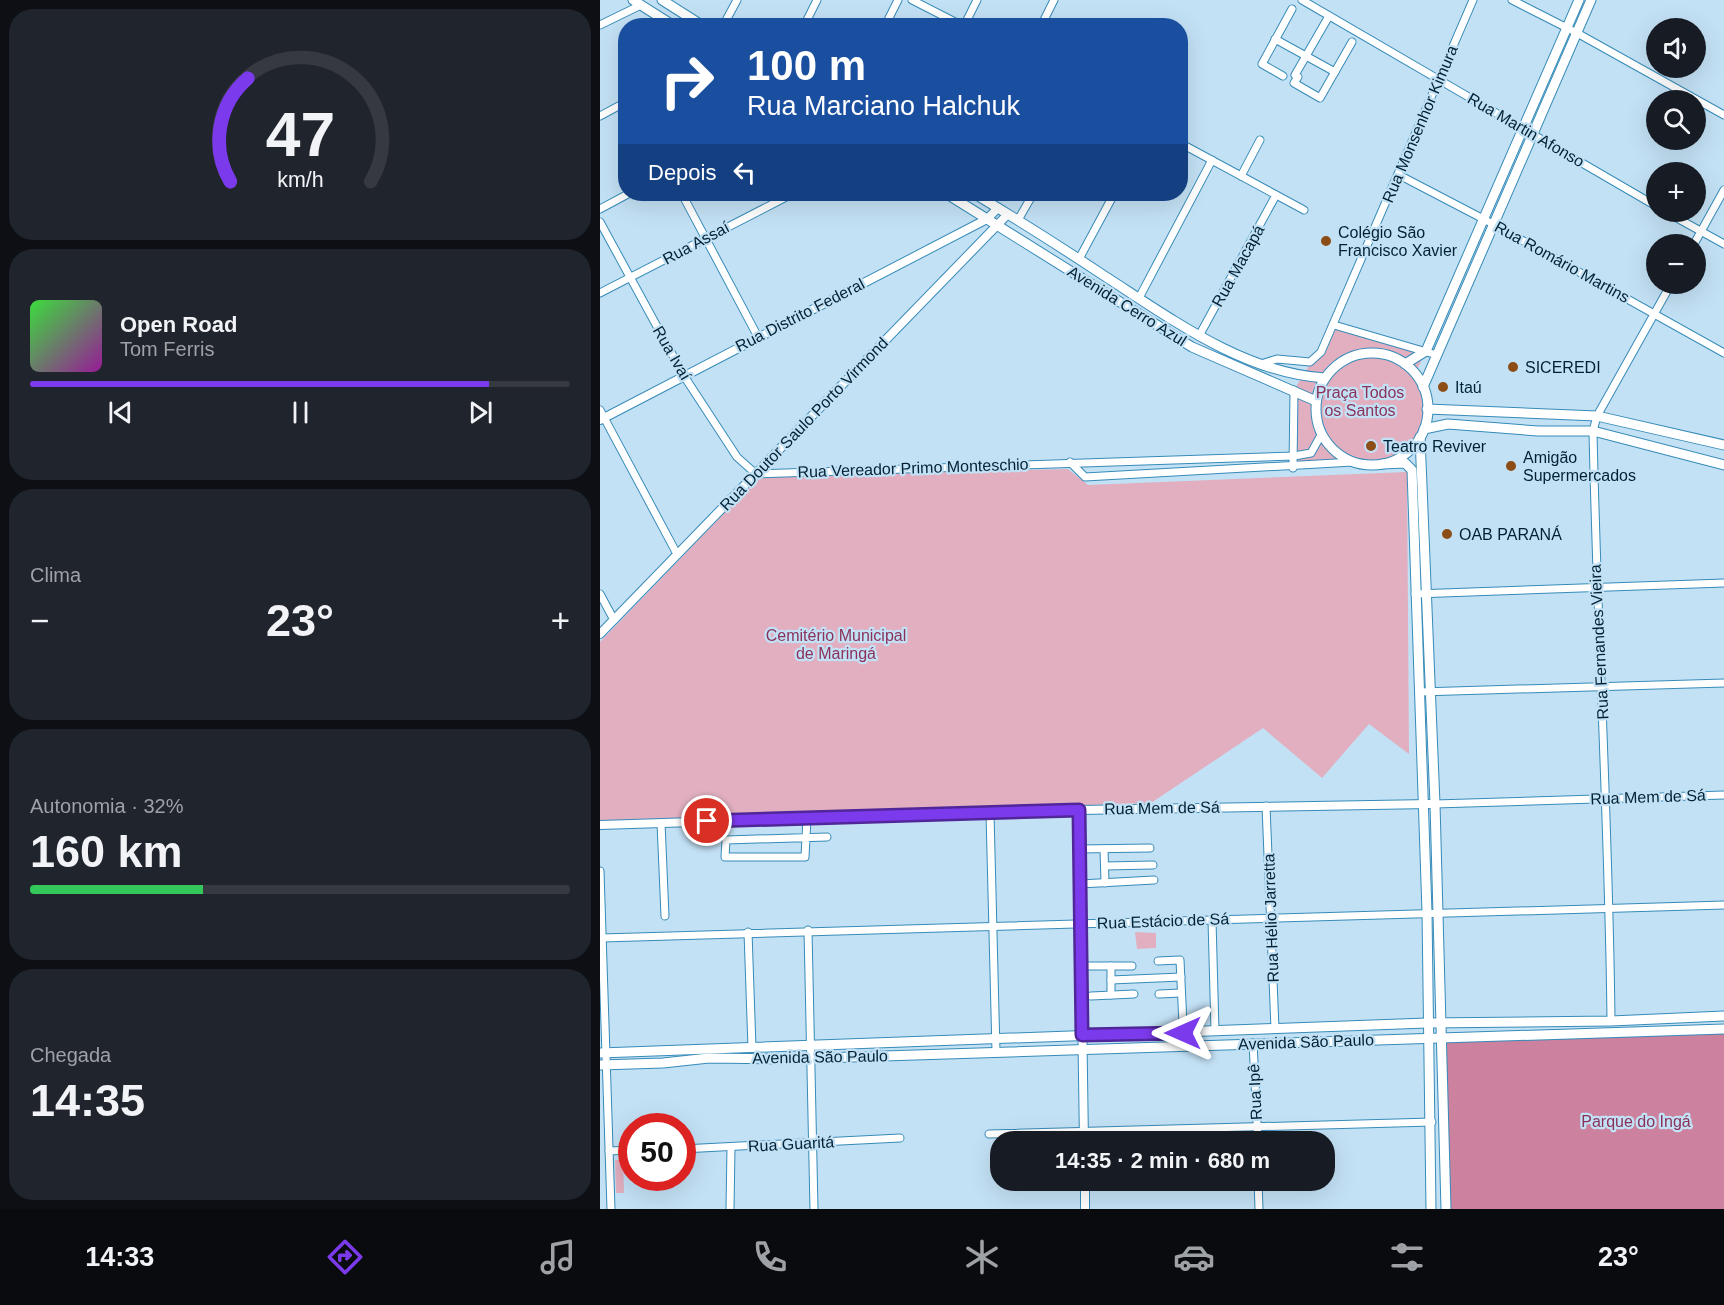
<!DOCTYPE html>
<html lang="pt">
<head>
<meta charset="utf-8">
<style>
  :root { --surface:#171b24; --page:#20242c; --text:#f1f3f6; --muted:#9ea1a6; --line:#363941; --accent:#7c3aed }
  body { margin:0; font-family:Helvetica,sans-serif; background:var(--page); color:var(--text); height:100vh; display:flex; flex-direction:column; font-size:22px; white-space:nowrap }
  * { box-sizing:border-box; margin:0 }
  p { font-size:20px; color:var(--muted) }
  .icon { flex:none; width:33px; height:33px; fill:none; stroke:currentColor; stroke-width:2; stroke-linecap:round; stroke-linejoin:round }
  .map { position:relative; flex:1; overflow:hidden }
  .details { display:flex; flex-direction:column; gap:9px; padding:9px; background:#0d0f14; width:600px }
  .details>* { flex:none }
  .top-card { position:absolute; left:18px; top:18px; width:570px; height:183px; border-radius:24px; box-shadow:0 6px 24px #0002; background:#1a4fa0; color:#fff; overflow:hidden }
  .fabs { position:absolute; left:1046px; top:18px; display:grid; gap:12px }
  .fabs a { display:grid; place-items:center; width:60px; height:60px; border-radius:50%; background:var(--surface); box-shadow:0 6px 24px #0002; font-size:30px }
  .speed { position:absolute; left:18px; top:1113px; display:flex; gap:12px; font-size:30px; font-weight:700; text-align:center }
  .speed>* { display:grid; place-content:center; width:78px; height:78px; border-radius:50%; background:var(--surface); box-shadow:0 6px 24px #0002; line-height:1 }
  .speed .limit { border:9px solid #d22; background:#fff; color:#111 }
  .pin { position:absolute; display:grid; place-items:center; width:51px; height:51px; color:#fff; margin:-26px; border:3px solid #fff; border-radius:50%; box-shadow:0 2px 6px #0007 }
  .me { position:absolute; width:66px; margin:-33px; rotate:270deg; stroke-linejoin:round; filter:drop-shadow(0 0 4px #0008) }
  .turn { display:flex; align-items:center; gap:21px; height:126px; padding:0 30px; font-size:27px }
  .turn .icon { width:78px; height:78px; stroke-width:2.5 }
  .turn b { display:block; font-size:42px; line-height:51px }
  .then { display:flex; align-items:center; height:57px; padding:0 30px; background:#0003; gap:12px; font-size:22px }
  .big { font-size:45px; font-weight:600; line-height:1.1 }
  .details .card { flex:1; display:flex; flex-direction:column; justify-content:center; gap:9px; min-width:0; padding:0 21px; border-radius:24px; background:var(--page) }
  .details .dial { align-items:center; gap:0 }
  .dial svg { height:156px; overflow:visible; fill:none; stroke:var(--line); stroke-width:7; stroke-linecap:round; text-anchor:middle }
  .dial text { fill:var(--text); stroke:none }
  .song { display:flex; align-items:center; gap:18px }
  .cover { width:72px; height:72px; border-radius:9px; background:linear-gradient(135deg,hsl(120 70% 55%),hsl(300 70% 35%)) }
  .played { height:6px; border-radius:3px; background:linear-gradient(90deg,var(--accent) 85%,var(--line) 85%) }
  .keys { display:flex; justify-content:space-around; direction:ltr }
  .heat { display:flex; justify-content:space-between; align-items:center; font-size:33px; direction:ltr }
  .charge { height:9px; border-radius:4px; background:linear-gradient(90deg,#34c759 32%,var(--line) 0) }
  .trip { position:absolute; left:390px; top:1131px; width:345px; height:60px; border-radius:24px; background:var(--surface); box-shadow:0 6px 24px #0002; font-weight:600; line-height:60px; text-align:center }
  .menu { display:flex; height:96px; justify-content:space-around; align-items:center; background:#090b0e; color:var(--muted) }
  .menu .icon { width:42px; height:42px }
  .menu .current { color:var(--accent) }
  .menu b { font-size:27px; color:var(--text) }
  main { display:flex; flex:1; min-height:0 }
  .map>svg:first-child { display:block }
</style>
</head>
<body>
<main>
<section class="details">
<div class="card dial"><svg viewBox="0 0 100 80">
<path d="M14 69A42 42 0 1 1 86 69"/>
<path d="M14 69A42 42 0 0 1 23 16" stroke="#7c3aed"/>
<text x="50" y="56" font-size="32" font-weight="700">47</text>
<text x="50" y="72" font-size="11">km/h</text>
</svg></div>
<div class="card">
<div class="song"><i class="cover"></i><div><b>Open Road</b><p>Tom Ferris</p></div></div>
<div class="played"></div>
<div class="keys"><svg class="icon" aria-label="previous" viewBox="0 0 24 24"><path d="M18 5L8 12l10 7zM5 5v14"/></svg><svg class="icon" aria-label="pause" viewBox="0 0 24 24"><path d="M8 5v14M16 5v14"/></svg><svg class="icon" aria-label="next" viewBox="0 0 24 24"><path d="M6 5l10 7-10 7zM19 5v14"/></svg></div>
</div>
<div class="card"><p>Clima</p>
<div class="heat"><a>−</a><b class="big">23°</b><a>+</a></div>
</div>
<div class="card"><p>Autonomia · 32%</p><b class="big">160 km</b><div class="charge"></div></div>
<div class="card"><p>Chegada</p><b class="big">14:35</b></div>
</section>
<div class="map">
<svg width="1124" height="1209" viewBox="0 0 1124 1209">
  <rect width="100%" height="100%" fill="#c3e1f5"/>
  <!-- green -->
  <g fill="#e1afc0">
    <path d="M734,325l92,26 -11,23c21,35 11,82 -34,90 -10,2 -18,-1 -28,-2 -19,-1 -40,4 -60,6l1,-78z"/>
    <polygon points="468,469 488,485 807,472 809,754 769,724 722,778 663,728 551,803 0,821 0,642 159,477"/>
    <polygon points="535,932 556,933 556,948 537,949"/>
    <polygon points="15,1160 23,1160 24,1193 16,1193"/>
  </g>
  <!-- forest -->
  <polygon fill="#cc829e" points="1124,1032 1124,1209 847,1209 845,1039"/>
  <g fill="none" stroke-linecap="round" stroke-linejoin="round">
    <!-- minor casing -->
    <g stroke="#368bb8" stroke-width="9">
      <g id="minor">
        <polyline points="312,0 363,26"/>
        <polyline points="702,0 1056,206"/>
        <polyline points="912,0 977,33 1124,115"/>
        <polyline points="729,16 695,75 698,77 694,83 720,98 752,42"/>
        <polyline points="0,25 41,5"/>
        <polyline points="123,26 137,0"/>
        <polyline points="204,26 217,0"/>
        <polyline points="285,26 298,0"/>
        <polyline points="364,26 377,0"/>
        <polyline points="441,26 454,0"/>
        <polyline points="675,39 735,72"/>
        <polyline points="683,76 662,64 692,9"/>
        <polyline points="0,116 26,102"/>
        <polyline points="580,143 704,210"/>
        <polyline points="799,175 893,224 1124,353"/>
        <polyline points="641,176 660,140"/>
        <polyline points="82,194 158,337"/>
        <polyline points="0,209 28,194"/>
        <polyline points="1066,212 1124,244"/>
        <polyline points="418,220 433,194"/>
        <polyline points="0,222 84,376 137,457 156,474 694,456 711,453 721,435"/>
        <polyline points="1094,244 1124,190"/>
        <polyline points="479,259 514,194"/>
        <polyline points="0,293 192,194"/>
        <polyline points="539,298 612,160"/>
        <polyline points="734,325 837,355"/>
        <polyline points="599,336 676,195"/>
        <polyline points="661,364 677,359 710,362 721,352 873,0"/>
        <polyline points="0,410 77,554"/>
        <polyline points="470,462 485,477 753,462"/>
        <polyline points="693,468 694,390"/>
        <polyline points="0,594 14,620"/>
        <polyline points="815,594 1124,583"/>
        <polyline points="820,692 1124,683"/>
        <polyline points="835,804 1124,795"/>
        <polyline points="666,806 675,1029"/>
        <polyline points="390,813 396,1052"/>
        <polyline points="207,818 205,857 125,857 126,840 227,837"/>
        <polyline points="61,823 65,916"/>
        <polyline points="479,849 550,848"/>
        <polyline points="504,849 505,883"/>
        <polyline points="505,866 553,865"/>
        <polyline points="0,871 11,1209"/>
        <polyline points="480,884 554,880"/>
        <polyline points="612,920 615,1031"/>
        <polyline points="208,930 214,1209"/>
        <polyline points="148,932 152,1048"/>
        <polyline points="2,938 1124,905"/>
        <polyline points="558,961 580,960 584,1046"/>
        <polyline points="487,966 532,966"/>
        <polyline points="511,966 511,995"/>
        <polyline points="511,980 581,977"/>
        <polyline points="559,994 581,993"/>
        <polyline points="491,996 534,994"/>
        <path d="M1011,1021c-2,-197 -14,-393 -18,-590l4,-15 74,-132"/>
        <polyline points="653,1043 658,1142"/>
        <polyline points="389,1134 832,1122"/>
        <polyline points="82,1149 300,1138"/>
        <polyline points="9,1151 32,1150"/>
        <polyline points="658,1180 659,1209"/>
        <polyline points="130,1209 131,1147"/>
      </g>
    </g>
    <!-- tertiary casing -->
    <g stroke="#368bb8" stroke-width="10">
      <g id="tertiary">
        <polyline points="0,420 387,219 398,208"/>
        <polyline points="0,634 408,214"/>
        <polyline points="479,810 484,1142"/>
        <polyline points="0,825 479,810 830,804"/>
        <polyline points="485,1180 485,1209"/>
      </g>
    </g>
    <!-- secondary casing -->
    <g stroke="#368bb8" stroke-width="11">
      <g id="secondary">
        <polyline points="33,0 74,26"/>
        <polyline points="62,0 103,26"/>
        <polyline points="347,194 592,347 716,401"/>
        <path d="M375,194c43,26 86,53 128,81 67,43 140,98 222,103"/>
        <circle cx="772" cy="409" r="56"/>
        <polyline points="805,364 826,351 979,0"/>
        <polyline points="823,387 991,0"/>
        <polyline points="827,409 997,416 1124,445"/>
        <polyline points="824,429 848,424 938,431 993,431 1124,465"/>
        <polyline points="820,437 835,804 846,1209"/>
        <polyline points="782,464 805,463 812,470 827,912 831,1209"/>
        <polyline points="0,1053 827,1023 1011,1021 1124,1016"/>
        <polyline points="0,1065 63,1063 109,1058 189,1059 1124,1029"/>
      </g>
    </g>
    <!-- minor -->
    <use href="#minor" stroke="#fff" stroke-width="7"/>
    <!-- tertiary -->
    <use href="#tertiary" stroke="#fff" stroke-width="8"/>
    <!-- secondary -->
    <use href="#secondary" stroke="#fff" stroke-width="9"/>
  </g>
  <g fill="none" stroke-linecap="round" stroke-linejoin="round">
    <!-- route casing -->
    <g stroke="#51269a" stroke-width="15">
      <polyline id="route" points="107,821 479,810 482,1035 583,1033"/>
    </g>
    <!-- route -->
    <use href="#route" stroke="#7c3aed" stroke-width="10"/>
  </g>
  <!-- markers -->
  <g fill="#8d4d16" stroke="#c3e1f5" stroke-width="2">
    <circle cx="726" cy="241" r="6"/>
    <circle cx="913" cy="367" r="6"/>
    <circle cx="843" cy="387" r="6"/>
    <circle cx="771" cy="446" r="6"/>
    <circle cx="911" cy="466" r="6"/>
    <circle cx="847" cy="534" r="6"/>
  </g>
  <g text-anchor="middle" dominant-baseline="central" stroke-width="4.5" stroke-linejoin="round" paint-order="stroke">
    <!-- street labels -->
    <g font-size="16" fill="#002234" stroke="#c3e1f5">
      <text transform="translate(820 124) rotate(-67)">Rua Monsenhor Kimura</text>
      <text transform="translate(926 130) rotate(30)">Rua Martin Afonso</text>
      <text transform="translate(96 243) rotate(-28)">Rua Assaí</text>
      <text transform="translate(962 262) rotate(29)">Rua Romário Martins</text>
      <text transform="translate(638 266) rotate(-61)">Rua Macapá</text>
      <text transform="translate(527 306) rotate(32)">Avenida Cerro Azul</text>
      <text transform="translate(200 315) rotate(-27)">Rua Distrito Federal</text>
      <text transform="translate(72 353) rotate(60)">Rua Ivaí</text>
      <text transform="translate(204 424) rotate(-46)">Rua Doutor Saulo Porto Virmond</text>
      <text transform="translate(313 468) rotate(-2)">Rua Vereador Primo Monteschio</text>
      <text transform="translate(999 642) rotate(-93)">Rua Fernandes Vieira</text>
      <text transform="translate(1048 797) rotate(-2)">Rua Mem de Sá</text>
      <text transform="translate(562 808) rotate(-1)">Rua Mem de Sá</text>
      <text transform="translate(671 918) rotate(-92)">Rua Hélio Jarretta</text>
      <text transform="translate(563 921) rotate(-2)">Rua Estácio de Sá</text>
      <text transform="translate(706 1042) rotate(-2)">Avenida São Paulo</text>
      <text transform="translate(220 1057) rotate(-1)">Avenida São Paulo</text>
      <text transform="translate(655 1092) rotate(-93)">Rua Ipê</text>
      <text transform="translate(191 1144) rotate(-3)">Rua Guaritá</text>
    </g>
    <!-- poi labels -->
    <g font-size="16" fill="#002234" stroke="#c3e1f5" text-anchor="start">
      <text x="738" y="232">Colégio São<tspan x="738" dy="18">Francisco Xavier</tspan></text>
      <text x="925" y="367">SICEREDI</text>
      <text x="855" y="387">Itaú</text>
      <text x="783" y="446">Teatro Reviver</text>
      <text x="923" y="457">Amigão<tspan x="923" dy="18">Supermercados</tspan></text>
      <text x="859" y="534">OAB PARANÁ</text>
    </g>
    <!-- park labels -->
    <g font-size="16" fill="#8b325a" stroke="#c3e1f5">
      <text x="760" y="392">Praça Todos<tspan x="760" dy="18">os Santos</tspan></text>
      <text x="236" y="635">Cemitério Municipal<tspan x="236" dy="18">de Maringá</tspan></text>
      <text x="1036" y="1121">Parque do Ingá</text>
    </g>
  </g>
</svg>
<div class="fabs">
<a><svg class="icon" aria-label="sound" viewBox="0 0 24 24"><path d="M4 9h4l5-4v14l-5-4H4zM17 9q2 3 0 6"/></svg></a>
<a><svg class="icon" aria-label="search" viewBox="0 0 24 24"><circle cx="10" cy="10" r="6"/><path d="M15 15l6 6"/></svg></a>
<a>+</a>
<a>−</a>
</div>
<div class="speed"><div class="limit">50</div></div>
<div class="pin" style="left:107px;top:821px;background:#d93025"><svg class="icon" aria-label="arrive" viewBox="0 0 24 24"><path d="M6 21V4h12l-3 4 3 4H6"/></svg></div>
<svg class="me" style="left:583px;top:1033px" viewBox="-20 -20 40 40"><path d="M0-17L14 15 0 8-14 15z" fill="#7c3aed" stroke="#fff" stroke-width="4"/></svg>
<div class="trip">14:35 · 2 min · 680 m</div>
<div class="top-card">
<div class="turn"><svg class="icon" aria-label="right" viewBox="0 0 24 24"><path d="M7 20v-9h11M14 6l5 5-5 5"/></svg><div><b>100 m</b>Rua Marciano Halchuk</div></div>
<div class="then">Depois<svg class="icon" aria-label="left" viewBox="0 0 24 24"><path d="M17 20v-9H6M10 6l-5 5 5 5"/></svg></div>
</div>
</div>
</main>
<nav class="menu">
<b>14:33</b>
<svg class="icon current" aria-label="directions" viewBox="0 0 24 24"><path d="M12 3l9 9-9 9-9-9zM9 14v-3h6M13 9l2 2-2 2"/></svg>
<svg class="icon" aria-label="music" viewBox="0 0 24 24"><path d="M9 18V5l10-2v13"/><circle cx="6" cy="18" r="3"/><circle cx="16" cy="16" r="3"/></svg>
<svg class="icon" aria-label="phone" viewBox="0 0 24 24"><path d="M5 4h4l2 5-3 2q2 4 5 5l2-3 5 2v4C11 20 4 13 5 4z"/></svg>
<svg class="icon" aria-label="climate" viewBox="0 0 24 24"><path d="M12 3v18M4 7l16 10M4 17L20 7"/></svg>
<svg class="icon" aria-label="car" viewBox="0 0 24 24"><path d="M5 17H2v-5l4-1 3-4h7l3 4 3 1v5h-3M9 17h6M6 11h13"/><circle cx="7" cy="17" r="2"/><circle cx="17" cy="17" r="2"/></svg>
<svg class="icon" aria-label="filters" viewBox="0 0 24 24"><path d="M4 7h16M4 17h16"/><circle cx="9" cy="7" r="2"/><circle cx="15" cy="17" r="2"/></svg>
<b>23°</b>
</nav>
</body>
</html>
